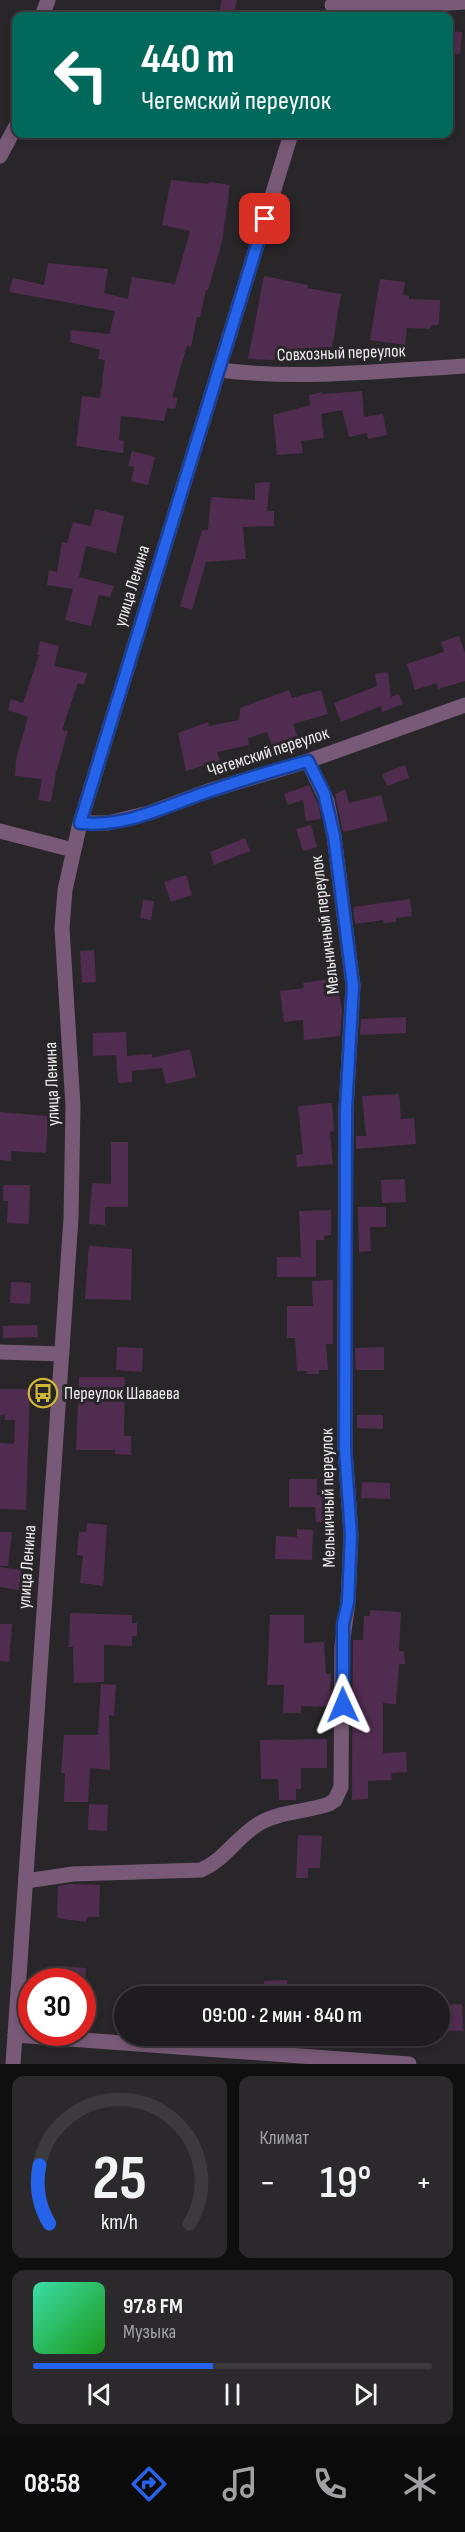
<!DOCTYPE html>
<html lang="ru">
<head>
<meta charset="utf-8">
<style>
  :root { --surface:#1e1c1e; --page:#2b292b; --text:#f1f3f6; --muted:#a1a1a4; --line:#3c3a3c; --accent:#2563eb }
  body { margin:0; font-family:"Sofia Sans Condensed",sans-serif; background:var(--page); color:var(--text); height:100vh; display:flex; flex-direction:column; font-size:22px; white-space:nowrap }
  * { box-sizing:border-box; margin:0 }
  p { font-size:20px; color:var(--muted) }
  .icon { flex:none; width:33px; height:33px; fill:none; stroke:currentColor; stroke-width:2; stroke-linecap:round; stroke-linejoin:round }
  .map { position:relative; height:2064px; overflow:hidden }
  .details { display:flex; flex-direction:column; gap:12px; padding:12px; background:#100f10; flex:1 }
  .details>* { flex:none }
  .guide { position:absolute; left:12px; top:12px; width:441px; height:126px; border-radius:12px; box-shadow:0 3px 9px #0003,0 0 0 2px var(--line); background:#00695c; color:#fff; overflow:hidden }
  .speed { position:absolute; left:18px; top:1968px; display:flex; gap:12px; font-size:30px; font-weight:700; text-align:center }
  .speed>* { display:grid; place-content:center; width:78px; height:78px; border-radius:50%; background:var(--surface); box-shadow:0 3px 9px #0003,0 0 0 2px var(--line); line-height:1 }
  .speed .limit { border:9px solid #d22; background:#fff; color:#111 }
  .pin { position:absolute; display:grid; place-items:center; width:51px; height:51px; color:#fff; margin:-26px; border-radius:12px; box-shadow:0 3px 9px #0006 }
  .me { position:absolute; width:66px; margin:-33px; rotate:359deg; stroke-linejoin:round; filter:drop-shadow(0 0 4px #0008) }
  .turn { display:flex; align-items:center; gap:21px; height:126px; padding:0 30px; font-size:27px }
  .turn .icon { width:78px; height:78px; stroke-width:2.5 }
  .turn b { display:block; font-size:42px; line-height:51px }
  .big { font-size:45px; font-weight:600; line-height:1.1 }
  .details .card { flex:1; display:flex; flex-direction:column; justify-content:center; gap:9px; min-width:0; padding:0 21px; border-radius:12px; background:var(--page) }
  .details .dial { align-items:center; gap:0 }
  .dial svg { height:156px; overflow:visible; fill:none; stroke:var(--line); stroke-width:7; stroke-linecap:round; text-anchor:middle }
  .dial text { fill:var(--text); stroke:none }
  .song { display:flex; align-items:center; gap:18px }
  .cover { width:72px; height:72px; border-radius:9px; background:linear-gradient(135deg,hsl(160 70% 55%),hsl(120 70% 35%)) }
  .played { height:6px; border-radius:3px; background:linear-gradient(90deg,var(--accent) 45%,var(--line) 45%) }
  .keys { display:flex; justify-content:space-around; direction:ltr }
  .heat { display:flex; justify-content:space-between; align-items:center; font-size:33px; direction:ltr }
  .details .tiles { flex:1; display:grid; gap:12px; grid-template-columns:1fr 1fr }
  .card:last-child { grid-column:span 2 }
  .trip { position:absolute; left:114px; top:1986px; width:336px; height:60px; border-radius:30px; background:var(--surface); box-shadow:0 3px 9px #0003,0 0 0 2px var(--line); font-weight:600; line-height:60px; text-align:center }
  .tab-bar { display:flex; height:96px; justify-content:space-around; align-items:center; background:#0c0b0c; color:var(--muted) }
  .tab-bar .icon { width:42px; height:42px }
  .tab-bar .current { color:var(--accent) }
  .tab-bar b { font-size:27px; color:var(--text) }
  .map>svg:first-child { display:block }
</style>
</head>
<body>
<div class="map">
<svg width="465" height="2064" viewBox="0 0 465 2064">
  <rect width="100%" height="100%" fill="#282628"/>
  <!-- building -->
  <g fill="#512c51">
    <polygon points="222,0 237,0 233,16 218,16"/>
    <polygon points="448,31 462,32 460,54 448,53"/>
    <polygon points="171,180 208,184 209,182 230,185 222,242 208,290 206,290 200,317 197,317 191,347 187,346 172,397 178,398 175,409 167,408 164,421 121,416 119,440 124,441 123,453 76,446 82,396 100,398 105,360 98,359 100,350 70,342 71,330 109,334 115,311 9,292 13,278 44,285 48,263 108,269 104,293 128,299 132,277 175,284 190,231 162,225"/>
    <polygon points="264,276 308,285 307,288 341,294 330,360 294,355 294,361 248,359"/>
    <polygon points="380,279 405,282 403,295 409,296 409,299 440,300 439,325 431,325 430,329 407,328 405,345 370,340"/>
    <polygon points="362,391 364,417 383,414 387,435 368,439 367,433 349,437 342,410 321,414 324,438 301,441 303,453 277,455 273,415 310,405 309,395 322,392 322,394"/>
    <polygon points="132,451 155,457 148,485 131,481 134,467 128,466"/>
    <polygon points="270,482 267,511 274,511 274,526 243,527 246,559 206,562 192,610 180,606 202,530 208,530 211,497 255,500 255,483"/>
    <polygon points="95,509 124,516 116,553 86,546 79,577 114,586 110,597 99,595 91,626 65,620 73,589 47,585 49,570 57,572 62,542 67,543 73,522 91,526"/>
    <polygon points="459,636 465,653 465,681 438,689 437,683 415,690 407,664 444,652 441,642"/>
    <polygon points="40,641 59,646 54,666 87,673 84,685 78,683 62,730 68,731 56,772 51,802 38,800 42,779 15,776 16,760 28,717 8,710 11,699 23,703 39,655 37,655"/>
    <polygon points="388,672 391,697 399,694 403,704 382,712 381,706 341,722 334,703 377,686 375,674"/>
    <polygon points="289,690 292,698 321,690 328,714 293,724 297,736 272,745 267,732 248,738 249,745 217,752 223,770 211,773 208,764 186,771 178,733 208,722 209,726 239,720 240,708"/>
    <polygon points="405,765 409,778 387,786 382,774"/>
    <polygon points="309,785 318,804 321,819 306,821 303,800 288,805 284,794"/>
    <polygon points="345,789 349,803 381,795 388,821 343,832 335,794"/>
    <polygon points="311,825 317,847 303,851 296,829"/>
    <polygon points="245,838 250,851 214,865 210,852"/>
    <polygon points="186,875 192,895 171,902 164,882"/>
    <polygon points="410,899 412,916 396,918 396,922 384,923 383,920 355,924 353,907"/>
    <polygon points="143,900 154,901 151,920 140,918"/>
    <polygon points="94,950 96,982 82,983 80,951"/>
    <polygon points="337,978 342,1011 340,1036 304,1040 303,1020 284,1022 280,991 304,988 303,983"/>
    <polygon points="406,1017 406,1033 360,1035 361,1019"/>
    <polygon points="126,1032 127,1056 152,1054 152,1058 190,1049 196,1077 166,1084 162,1068 132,1071 132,1082 118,1083 116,1055 93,1056 93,1033"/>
    <polygon points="399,1094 401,1119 414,1118 416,1144 356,1149 356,1136 366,1136 362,1096"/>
    <polygon points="332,1103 334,1131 330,1132 333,1164 297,1167 296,1155 303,1154 298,1106"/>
    <polygon points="0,1112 48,1116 46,1153 11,1151 11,1161 0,1160"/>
    <polygon points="111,1142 128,1142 128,1207 105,1207 105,1225 89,1224 92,1183 111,1184"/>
    <polygon points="405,1179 406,1202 382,1203 381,1180"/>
    <polygon points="3,1185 30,1185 29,1224 7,1223 8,1201 3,1201"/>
    <polygon points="358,1207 386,1207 386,1227 370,1227 371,1251 359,1252"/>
    <polygon points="331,1210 331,1235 324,1236 324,1240 316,1240 316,1277 277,1277 277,1257 301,1257 299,1211"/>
    <polygon points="89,1246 132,1249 131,1300 85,1299"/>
    <polygon points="333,1280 333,1344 326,1344 328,1370 319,1370 319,1374 307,1374 307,1371 297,1371 295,1338 287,1338 287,1306 313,1306 312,1281"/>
    <polygon points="11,1282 31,1283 30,1304 10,1303"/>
    <polygon points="37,1325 38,1337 3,1338 3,1326"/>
    <polygon points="117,1347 143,1348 142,1372 116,1370"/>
    <polygon points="384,1347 384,1370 356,1370 355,1348"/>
    <polygon points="79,1377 125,1377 124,1436 131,1436 131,1455 115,1454 115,1450 76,1450"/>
    <polygon points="0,1389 30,1389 26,1510 0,1509 0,1443 14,1444 15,1420 5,1420 5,1415 0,1415"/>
    <polygon points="357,1415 383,1415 383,1429 357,1428"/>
    <polygon points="289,1479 317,1479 317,1495 334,1494 334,1522 316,1522 315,1507 289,1507"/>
    <polygon points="362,1482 390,1483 390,1499 361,1498"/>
    <polygon points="87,1523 107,1525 103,1586 80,1583 83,1556 77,1555 79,1532 86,1532"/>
    <polygon points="297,1529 313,1530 312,1560 275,1559 276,1536 297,1537"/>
    <polygon points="0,1532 12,1532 8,1566 0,1566"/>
    <polygon points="0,1567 22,1570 19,1590 0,1587"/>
    <polygon points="370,1610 401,1612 399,1651 404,1651 405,1664 399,1664 396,1704 383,1703 383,1753 406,1752 407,1772 391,1773 392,1780 368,1781 368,1799 352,1800 353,1640 363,1640 364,1616 370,1616"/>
    <polygon points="70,1613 132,1615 132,1623 137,1623 137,1636 132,1636 132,1646 104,1645 104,1682 74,1683 73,1647 69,1647"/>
    <polygon points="270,1615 304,1615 304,1643 324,1642 326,1674 331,1674 330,1707 301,1706 301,1713 283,1713 284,1685 267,1685"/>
    <polygon points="0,1624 12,1624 9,1662 0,1661"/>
    <polygon points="101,1684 116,1685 114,1716 109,1715 110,1770 90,1768 88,1802 64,1802 65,1773 61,1773 64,1735 98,1735"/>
    <polygon points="327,1739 327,1768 301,1768 301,1789 296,1789 296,1800 279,1800 278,1779 261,1779 260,1740"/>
    <polygon points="89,1804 108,1805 107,1831 88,1830"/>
    <polygon points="298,1835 322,1836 320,1868 308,1868 308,1878 296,1878"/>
    <polygon points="71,1884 100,1885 99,1917 87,1917 86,1922 57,1918 58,1886"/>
    <polygon points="58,1966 86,1968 85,1982 57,1982"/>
    <polygon points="287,1980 288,1996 265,1996 264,1981"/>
    <polygon points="462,2004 463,2031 440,2031 440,2005"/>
  </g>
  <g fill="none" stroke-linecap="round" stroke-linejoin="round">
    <!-- minor -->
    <g stroke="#795978" stroke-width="15">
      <polyline points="332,5 419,5 465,2"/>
      <polyline points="42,16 48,0"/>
      <polyline points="0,156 16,126"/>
      <path d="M219,370c82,10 164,1 246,-4"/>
      <polyline points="80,823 108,823 149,813 208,791 308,761 465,705"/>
      <polyline points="0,831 73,850"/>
      <polyline points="0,1352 62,1354"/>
      <path d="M26,1881l47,-7 128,-4c24,-10 36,-34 59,-47 21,-12 46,-11 69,-19l6,-4 6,-13 1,-141 6,-44 3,-67 -6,-86v-148l1,-192 7,-123 -19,-150 -7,-35 -19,-40"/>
      <polyline points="15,2035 409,2064"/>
      <polyline points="13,2064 71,1218 73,1106 62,928 65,890 80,823 291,134"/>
    </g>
  </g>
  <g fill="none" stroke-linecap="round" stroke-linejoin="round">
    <!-- route casing -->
    <g stroke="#184099" stroke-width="15">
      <path id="route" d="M265,219l-185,604c47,5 87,-18 130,-32 32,-11 65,-21 98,-30l16,32 10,43 19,150 -7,123 -1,340 6,86 -3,67 -5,22v81"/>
    </g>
    <!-- route -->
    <use href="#route" stroke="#2563eb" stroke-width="10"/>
  </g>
  <!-- icons -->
  <defs>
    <g id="bus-ring" transform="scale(1.5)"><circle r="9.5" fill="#282628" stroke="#d1b736" stroke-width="1.5"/><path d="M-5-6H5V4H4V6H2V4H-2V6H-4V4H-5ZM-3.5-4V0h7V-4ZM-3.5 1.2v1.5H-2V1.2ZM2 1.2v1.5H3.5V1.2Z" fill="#d1b736"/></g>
  </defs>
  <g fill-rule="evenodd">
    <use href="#bus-ring" x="43" y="1393"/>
  </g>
  <g text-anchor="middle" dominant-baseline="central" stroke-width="6" stroke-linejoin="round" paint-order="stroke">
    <!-- street labels -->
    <g font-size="18" fill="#eeedee" stroke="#282628">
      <text transform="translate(341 353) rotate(-2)">Совхозный переулок</text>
      <text transform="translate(132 586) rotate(-73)">улица Ленина</text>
      <text transform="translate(268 752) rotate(-18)">Чегемский переулок</text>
      <text transform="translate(325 925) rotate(-97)">Мельничный переулок</text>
      <text transform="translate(52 1084) rotate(-92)">улица Ленина</text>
      <text transform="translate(328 1498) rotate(-91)">Мельничный переулок</text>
      <text transform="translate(27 1567) rotate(-86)">улица Ленина</text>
    </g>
    <!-- poi labels -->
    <g font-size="18" fill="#eeedee" stroke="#282628" text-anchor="start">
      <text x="64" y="1393">Переулок Шаваева</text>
    </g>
  </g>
</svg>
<div class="speed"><div class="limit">30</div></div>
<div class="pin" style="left:265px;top:219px;background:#d93025"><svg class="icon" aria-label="arrive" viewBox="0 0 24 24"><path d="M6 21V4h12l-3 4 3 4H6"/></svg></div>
<svg class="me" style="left:343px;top:1705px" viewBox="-20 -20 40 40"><path d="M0-17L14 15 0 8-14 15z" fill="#2563eb" stroke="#fff" stroke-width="4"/></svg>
<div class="trip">09:00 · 2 мин · 840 m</div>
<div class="guide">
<div class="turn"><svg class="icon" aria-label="left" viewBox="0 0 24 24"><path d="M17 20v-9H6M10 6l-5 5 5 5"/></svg><div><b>440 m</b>Чегемский переулок</div></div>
</div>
</div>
<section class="details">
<div class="tiles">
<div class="card dial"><svg viewBox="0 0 100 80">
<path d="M14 69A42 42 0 1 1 86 69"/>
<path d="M14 69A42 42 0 0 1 9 39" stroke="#2563eb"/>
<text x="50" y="56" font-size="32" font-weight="700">25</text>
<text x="50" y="72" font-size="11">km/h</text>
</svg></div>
<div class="card"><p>Климат</p>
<div class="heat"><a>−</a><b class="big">19°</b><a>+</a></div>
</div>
<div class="card">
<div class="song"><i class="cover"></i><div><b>97.8 FM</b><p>Музыка</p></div></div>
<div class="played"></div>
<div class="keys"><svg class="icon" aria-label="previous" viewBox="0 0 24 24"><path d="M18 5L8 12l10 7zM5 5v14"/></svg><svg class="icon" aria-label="pause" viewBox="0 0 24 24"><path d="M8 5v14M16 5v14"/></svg><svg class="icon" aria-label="next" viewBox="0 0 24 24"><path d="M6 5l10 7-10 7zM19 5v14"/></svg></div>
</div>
</div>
</section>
<nav class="tab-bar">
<b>08:58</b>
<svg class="icon current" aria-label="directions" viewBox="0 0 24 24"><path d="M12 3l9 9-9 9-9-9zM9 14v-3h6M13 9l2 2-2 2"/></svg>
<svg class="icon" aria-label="music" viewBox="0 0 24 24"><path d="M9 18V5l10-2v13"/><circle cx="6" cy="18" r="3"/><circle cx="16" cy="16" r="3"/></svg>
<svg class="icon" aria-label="phone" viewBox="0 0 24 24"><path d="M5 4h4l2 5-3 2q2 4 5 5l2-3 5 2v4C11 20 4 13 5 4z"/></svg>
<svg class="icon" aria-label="climate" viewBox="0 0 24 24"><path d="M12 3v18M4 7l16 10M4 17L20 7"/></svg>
</nav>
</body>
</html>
